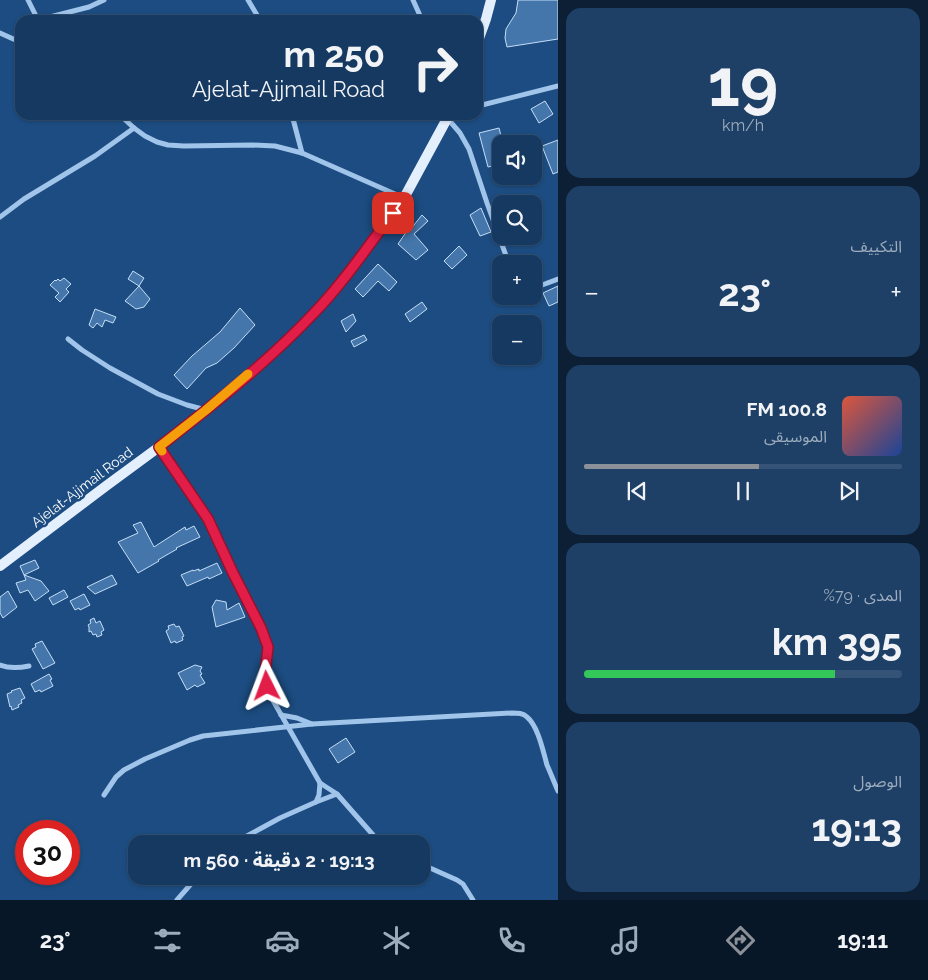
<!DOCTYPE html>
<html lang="ar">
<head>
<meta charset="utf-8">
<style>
  :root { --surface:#153961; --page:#1e4067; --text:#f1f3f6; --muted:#9dacbd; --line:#345376; --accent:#8c9099 }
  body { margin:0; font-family:Raleway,"Noto Sans Arabic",sans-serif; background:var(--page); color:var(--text); direction:rtl; height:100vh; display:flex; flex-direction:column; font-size:19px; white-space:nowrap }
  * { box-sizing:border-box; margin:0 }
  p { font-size:16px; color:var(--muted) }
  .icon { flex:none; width:28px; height:28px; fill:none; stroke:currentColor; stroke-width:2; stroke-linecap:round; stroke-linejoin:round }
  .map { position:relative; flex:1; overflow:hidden; direction:ltr }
  .drawer { display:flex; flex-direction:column; gap:8px; padding:8px; background:#0c1f35; width:370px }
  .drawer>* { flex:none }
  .guide { position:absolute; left:15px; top:15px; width:468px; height:105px; border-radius:15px; box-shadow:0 1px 4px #0004,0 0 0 1px var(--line); direction:rtl; background:#153961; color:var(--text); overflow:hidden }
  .tools { position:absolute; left:492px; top:135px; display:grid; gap:10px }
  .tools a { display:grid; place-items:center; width:50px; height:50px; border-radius:10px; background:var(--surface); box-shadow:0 1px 4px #0004,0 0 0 1px var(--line); font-size:25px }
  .speed { position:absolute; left:15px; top:820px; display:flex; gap:10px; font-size:25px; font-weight:700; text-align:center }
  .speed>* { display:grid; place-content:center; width:65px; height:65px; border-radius:50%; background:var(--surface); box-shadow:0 1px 4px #0004,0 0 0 1px var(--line); line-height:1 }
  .speed .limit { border:8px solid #d22; background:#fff; color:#111 }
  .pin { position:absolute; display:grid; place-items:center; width:42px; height:42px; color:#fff; margin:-21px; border-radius:10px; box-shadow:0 2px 8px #0006 }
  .me { position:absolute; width:55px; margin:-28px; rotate:357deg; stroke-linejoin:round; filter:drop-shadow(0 0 4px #0008) }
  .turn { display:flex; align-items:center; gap:18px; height:105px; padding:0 15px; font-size:22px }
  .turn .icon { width:65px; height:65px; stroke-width:2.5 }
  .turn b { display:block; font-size:35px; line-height:42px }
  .big { font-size:38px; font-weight:700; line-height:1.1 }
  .drawer .card { flex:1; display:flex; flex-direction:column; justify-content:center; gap:8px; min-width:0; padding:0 18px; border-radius:15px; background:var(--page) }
  .drawer .dial { align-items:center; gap:0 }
  .dial b { font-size:65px; line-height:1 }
  .song { display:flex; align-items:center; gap:15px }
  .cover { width:60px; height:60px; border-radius:8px; background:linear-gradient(135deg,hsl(10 70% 55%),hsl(220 70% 35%)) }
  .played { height:5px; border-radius:2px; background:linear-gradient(90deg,var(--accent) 55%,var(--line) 55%) }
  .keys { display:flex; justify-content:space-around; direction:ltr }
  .heat { display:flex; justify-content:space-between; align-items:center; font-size:28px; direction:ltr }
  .charge { height:8px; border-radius:4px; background:linear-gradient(90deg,#34c759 79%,var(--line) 0) }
  .trip { position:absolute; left:128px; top:835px; width:302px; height:50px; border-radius:15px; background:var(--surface); box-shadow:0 1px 4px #0004,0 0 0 1px var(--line); font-weight:700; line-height:50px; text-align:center; direction:rtl }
  .dock { display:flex; height:80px; justify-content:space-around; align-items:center; background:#081727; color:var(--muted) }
  .dock .icon { width:35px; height:35px }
  .dock .current { color:var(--accent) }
  .dock b { font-size:22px; color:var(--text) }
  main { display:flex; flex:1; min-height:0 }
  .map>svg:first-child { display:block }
</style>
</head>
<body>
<main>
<section class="drawer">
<div class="card dial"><b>19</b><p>km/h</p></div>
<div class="card"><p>التكييف</p>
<div class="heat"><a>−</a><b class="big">23°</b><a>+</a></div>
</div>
<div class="card">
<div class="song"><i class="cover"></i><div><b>100.8 FM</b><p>الموسيقى</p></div></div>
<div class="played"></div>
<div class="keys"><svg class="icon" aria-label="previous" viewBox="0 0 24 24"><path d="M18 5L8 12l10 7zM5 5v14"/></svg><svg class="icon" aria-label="pause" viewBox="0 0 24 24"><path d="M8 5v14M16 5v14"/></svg><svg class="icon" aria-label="next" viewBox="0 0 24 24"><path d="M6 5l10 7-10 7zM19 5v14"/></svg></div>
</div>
<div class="card"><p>المدى · 79%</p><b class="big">395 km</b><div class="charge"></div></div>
<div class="card"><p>الوصول</p><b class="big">19:13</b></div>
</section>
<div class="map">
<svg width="558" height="900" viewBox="0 0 558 900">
  <rect width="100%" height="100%" fill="#1c4c81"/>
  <!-- building -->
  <g fill="#4476ab" stroke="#c5def7">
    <polygon points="518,0 558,0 558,39 507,47 505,38 506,29 516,13"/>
    <polygon points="545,101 553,114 539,123 531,109"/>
    <polygon points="499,128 503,144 501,144 501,164 488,167 479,133"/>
    <polygon points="558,140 558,172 553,174 542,146"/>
    <polygon points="481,208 491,232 480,236 470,215"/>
    <polygon points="422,215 428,221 414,234 428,250 416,260 398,244 409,228 410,230"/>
    <polygon points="459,246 467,255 452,269 444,261"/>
    <polygon points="378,264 397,282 389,291 378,281 363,297 355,289"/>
    <polygon points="133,271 144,278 139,286 128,279"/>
    <polygon points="64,278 71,284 66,289 69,292 60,302 55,297 59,293 50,285 55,280 56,281 58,279 60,281"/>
    <polygon points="139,286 150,299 144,307 136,309 125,301"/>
    <polygon points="558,286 558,302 549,306 543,293"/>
    <polygon points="422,302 427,309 410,322 405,314"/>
    <polygon points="240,308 255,325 234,348 217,363 206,368 187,389 174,375 192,356 220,332"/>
    <polygon points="95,309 116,317 113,323 105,320 102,327 97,323 93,328 89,325"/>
    <polygon points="353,314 356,321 346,332 341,321"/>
    <polygon points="364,335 367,340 354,347 351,341"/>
    <polygon points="141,522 154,547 185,527 186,530 194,526 200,537 176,548 177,549 158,560 159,561 138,573 118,542 138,533 133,525"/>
    <polygon points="35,560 39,568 24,575 20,566"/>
    <polygon points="217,563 222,573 209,579 208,577 187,586 181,575 193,570 193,571 199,569 199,571"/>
    <polygon points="24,575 41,581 49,591 35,601 28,590 20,593 16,583 26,580"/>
    <polygon points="112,575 117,584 95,594 87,587"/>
    <polygon points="64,590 68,597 53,605 49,598"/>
    <polygon points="8,591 17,607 3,618 0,613 0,597"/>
    <polygon points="84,594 90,605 80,610 79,608 75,610 70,601"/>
    <polygon points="216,600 226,602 227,610 239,603 245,617 216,627 212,607"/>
    <polygon points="94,618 96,623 100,621 104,630 101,632 102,635 97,637 96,634 93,635 91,631 89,632 89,627 88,625 91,623 90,620"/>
    <polygon points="174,624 176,627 179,626 184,636 182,637 183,640 176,643 175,641 171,643 166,631 169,629 168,626"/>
    <polygon points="42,641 55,663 43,669 32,649 36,647 35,644"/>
    <polygon points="195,665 202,667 200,671 202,674 200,675 205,683 197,687 195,685 187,690 178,673"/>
    <polygon points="49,674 52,679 50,680 53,686 41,692 40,690 35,692 31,684"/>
    <polygon points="20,688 25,698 21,700 22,703 18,705 19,707 12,710 11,706 10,707 7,694 12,692 11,691"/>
    <polygon points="346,738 355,752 338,763 329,749"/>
  </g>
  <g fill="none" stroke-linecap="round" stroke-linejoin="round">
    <!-- minor -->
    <g stroke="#a0c4ea" stroke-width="5">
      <polyline points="28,0 38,20"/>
      <polyline points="248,0 260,20"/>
      <polyline points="413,0 422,20"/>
      <polyline points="38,20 89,7 104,0"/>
      <polyline points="0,33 20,42"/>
      <polyline points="478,106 558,86"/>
      <polyline points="120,115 134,128 145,136 157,142 168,145 184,146 252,145 275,146 302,153 404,198"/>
      <polyline points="292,115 302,153"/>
      <polyline points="448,119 460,133 469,149 487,203 509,264"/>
      <polyline points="0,217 24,199 95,156 134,128"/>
      <polyline points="534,288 558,279"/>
      <polyline points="68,339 82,350 110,368 158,394 187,405 206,410"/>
      <polyline points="159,447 205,514 261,629 268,647 265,674 267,686 271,697 320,783 319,795 316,802 280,818 232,844"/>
      <path d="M0,665c10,4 19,3 29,1"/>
      <polyline points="281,715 297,718 312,724"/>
      <polyline points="320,783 337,794 381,844"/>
      <path d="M104,795l12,-18 8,-7 21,-11 45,-19 13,-4 109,-12 200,-11c6,0 11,0 15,4 11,9 16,34 20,48 4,9 7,17 11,26"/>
      <polyline points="316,802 337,794"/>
      <polyline points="421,864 457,880 463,884 473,900"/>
      <polyline points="177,900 198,876"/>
    </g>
    <!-- primary -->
    <g stroke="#e4effe" stroke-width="10">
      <polyline points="478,41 486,19 491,0"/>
      <polyline points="0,566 106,486 159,447 206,410 277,350 316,311 349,272 404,198 449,115"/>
    </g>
  </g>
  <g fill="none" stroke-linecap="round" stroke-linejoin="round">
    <!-- route casing -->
    <g stroke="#92132f" stroke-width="12">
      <path id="route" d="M267,686l-2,-12 3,-27 -7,-19 -28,-55 -25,-54 -49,-72c54,-42 109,-85 156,-135 29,-30 53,-66 78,-99"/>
    </g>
    <!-- route -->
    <use href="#route" stroke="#e11d48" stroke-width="9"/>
    <!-- slow -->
    <polyline stroke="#f59e0b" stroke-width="9" points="162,451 159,447 206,410 248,374"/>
  </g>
  <g text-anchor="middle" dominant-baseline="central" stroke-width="5" stroke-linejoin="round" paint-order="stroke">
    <!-- street labels -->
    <g font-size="14" fill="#fff" stroke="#1c4c81">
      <text transform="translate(82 487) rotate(-37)">Ajelat-Ajjmail Road</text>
    </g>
  </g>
</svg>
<div class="tools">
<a><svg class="icon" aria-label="sound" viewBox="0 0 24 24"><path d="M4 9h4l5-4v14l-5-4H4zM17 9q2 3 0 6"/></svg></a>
<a><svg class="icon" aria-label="search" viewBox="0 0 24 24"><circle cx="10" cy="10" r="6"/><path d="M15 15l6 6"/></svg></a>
<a>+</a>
<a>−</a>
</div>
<div class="speed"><div class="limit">30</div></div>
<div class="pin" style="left:393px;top:213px;background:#d93025"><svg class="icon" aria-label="arrive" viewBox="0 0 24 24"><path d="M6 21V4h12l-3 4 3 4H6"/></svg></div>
<svg class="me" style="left:267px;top:686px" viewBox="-20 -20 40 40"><path d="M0-17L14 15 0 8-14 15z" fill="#e11d48" stroke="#fff" stroke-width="4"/></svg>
<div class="trip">19:13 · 2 دقيقة · 560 m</div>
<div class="guide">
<div class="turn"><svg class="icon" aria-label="right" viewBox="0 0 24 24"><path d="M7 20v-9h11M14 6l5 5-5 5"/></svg><div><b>250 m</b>Ajelat-Ajjmail Road</div></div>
</div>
</div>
</main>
<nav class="dock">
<b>19:11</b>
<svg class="icon current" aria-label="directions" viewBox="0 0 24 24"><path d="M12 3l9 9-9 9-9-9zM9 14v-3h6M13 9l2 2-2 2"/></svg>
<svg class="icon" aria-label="music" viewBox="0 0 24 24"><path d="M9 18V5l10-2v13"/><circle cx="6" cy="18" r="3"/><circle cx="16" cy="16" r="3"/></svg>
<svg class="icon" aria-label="phone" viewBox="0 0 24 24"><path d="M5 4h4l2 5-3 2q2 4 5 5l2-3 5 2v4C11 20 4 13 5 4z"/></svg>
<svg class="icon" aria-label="climate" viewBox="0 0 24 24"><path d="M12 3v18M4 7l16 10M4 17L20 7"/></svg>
<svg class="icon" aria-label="car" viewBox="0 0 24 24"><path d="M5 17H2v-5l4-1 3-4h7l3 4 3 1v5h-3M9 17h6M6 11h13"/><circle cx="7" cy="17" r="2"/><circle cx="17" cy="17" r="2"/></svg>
<svg class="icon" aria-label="filters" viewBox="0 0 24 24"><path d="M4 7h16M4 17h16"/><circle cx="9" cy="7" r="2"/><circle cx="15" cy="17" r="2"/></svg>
<b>23°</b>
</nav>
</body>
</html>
